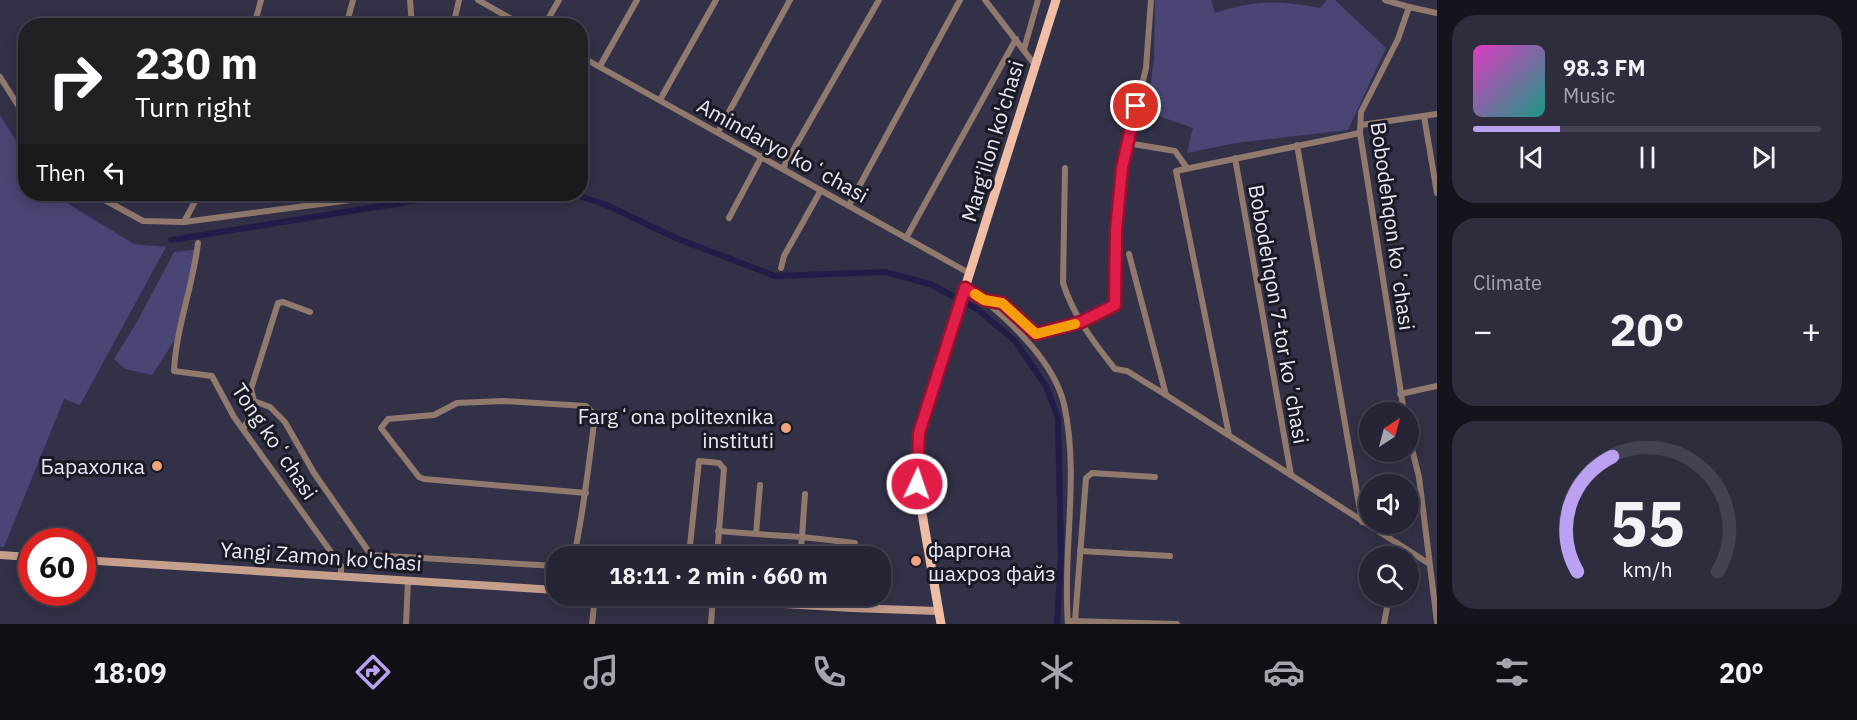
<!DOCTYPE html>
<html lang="en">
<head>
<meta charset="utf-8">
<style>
  :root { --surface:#262535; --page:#2e2d3d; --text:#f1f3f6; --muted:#a4a5ad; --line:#424250; --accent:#bca0f2 }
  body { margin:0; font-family:"IBM Plex Sans",sans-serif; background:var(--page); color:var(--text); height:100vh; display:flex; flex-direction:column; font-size:22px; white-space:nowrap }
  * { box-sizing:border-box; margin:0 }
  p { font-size:20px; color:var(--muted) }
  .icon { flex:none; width:33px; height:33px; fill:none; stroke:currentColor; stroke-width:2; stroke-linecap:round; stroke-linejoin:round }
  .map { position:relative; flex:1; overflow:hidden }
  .drawer { display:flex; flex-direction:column; gap:15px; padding:15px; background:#15141d; width:420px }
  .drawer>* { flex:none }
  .banner { position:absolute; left:18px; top:18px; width:570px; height:183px; border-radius:24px; box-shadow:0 3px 15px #0003,0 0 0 2px var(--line); background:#202124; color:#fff; overflow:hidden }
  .needle { width:39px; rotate:36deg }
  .buttons { position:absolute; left:1359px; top:402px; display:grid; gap:12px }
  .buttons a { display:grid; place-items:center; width:60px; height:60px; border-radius:50%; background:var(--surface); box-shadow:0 3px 15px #0003,0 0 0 2px var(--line); font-size:30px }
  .speed { position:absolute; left:18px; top:528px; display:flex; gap:12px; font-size:30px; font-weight:700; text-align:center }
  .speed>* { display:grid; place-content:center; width:78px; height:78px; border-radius:50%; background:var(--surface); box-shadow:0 3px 15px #0003,0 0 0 2px var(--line); line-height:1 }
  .speed .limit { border:9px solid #d22; background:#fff; color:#111 }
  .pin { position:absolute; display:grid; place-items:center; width:51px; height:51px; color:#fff; margin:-26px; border:3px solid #fff; border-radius:50%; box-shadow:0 2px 6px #0007 }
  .me { position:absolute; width:66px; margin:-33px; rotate:3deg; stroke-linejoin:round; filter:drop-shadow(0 0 4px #0008) }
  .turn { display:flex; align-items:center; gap:21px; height:126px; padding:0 18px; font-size:27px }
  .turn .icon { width:78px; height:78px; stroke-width:2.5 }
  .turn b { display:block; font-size:42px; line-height:51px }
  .then { display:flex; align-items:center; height:57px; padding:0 18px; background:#0003; gap:12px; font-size:22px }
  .big { font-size:45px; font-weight:700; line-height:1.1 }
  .drawer .tile { flex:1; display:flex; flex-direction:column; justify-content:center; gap:9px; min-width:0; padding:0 21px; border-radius:24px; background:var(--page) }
  .drawer .dial { align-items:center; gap:0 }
  .dial svg { height:156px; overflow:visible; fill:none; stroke:var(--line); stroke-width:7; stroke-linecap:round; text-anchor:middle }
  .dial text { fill:var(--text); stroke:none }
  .song { display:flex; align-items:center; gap:18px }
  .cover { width:72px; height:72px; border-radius:9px; background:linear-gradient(135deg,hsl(310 70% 55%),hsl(170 70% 35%)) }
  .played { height:6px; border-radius:3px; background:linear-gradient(90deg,var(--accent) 25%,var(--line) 25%) }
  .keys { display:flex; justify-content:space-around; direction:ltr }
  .heat { display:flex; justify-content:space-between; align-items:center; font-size:33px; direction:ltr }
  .trip { position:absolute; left:546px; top:546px; width:345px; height:60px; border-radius:24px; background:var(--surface); box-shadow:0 3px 15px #0003,0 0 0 2px var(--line); font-weight:700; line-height:60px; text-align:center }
  .tabs { display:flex; height:96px; justify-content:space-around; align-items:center; background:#0f0f15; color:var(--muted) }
  .tabs .icon { width:42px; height:42px }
  .tabs .active { color:var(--accent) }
  .tabs b { font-size:27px; color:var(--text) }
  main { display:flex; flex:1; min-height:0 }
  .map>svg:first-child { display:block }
</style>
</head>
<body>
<main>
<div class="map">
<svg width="1437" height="624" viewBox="0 0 1437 624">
  <rect width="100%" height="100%" fill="#323147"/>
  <!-- green -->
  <g fill="#494575">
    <path d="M1155,0h56l4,13c40,-13 63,-13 105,-5l7,-8h8l51,48 -38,82 -112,13 -49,10 6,-25 -46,-16 7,-53z"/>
    <polygon points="0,115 25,155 26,194 57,194 70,205 134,244 166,247 80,405 64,399 4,547 0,547"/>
    <polygon points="195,250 176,338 152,375 125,369 114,359 137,322 174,252"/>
  </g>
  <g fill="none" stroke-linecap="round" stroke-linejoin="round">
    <!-- canal -->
    <g stroke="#221c48" stroke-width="6">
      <polyline points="574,194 606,205 678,239 775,276 885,272 930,284 977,309 1015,341 1046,386 1058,418 1061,556 1057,624"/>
      <polyline points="171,240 456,194"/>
    </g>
    <!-- street -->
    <g stroke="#92796d" stroke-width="6">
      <polyline points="410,0 412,26"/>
      <polyline points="478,0 524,26"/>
      <polyline points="985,0 1035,65"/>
      <polyline points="1385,0 1409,7 1398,39 1361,112 1360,133 1404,412"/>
      <polyline points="1409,7 1437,13"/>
      <polyline points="254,26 261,0"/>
      <polyline points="346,26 353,0"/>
      <polyline points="453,26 459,0"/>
      <polyline points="544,26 559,0"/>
      <polyline points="1024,49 1038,0"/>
      <polyline points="580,56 969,273"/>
      <polyline points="600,66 637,0"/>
      <polyline points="0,77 26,118"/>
      <polyline points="660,100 716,0"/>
      <polyline points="1424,116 1437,193"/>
      <polyline points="1361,125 1437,114"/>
      <polyline points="718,132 790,0"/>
      <polyline points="1127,143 1175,151 1187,168"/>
      <polyline points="1297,145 1362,522"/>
      <polyline points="1235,158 1291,475"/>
      <polyline points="783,168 879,0"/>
      <path d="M1065,168l-2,115c10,32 31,60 52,86l12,2 39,24 262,168"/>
      <polyline points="94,194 143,221 184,222 397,194"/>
      <polyline points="849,205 960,0"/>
      <polyline points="729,218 762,156"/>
      <polyline points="184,222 199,194"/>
      <polyline points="906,238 1016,39"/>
      <path d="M198,243c-5,43 -22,85 -24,128l38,5 22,41 107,149v8"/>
      <polyline points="1129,254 1166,395"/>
      <polyline points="781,268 784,256 821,190"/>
      <polyline points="965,288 984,300 1002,303 1036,334 1081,322 1115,305 1116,231 1122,169 1146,68 1151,0"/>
      <path d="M984,300c31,26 70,63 80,104 16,72 -2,148 4,220"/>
      <polyline points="310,312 283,302 278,303 251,389 254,401 270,407 285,422 314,473 371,555 556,566"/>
      <polyline points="1400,394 1437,386"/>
      <polyline points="243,429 253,412 254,401"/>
      <polyline points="1408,433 1419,477 1437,622"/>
      <polyline points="1229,435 1176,171 1360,133"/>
      <polyline points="760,485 756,534 802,537 800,556"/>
      <polyline points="805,494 802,537 855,543 855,556"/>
      <polyline points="718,531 756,534"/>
      <polyline points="1080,551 1170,556"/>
      <path d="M574,556c10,-46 15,-93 21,-141l-9,-9 -83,-5 -46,2 -23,12 -46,4 -7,9 38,49 5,2 162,14"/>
      <polyline points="700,556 689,555 699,461 719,463 724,469 717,556"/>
      <polyline points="1396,556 1398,544"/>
      <polyline points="852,608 852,596"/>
      <polyline points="1071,621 1177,624"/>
      <polyline points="1075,621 1086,478 1092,473 1155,477"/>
      <polyline points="406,624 408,581"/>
      <polyline points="592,624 595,596"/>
      <polyline points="711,624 713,596"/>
      <polyline points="1384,624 1389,596"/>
    </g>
    <!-- secondary -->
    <g stroke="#c7a08d" stroke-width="8">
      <polyline points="0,555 32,557"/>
      <polyline points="82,560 556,590"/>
      <polyline points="651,596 852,608 938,611"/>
    </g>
    <!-- primary -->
    <polyline stroke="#f0bea5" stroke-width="9" points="941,624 917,484 919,433 1056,0"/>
  </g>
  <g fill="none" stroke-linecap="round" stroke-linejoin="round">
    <!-- route casing -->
    <g stroke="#92132f" stroke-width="15">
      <polyline id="route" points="917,484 919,433 965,288 984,300 1002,303 1036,334 1081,322 1115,305 1116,231 1122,168 1136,106"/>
    </g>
    <!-- route -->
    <use href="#route" stroke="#e11d48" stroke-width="10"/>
    <!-- slow -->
    <polyline stroke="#f59e0b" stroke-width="10" points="975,294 984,300 1002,303 1036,334 1075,324"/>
  </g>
  <!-- markers -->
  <g fill="#f0a27a" stroke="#1a1a24" stroke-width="2">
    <circle cx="786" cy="428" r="6"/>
    <circle cx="157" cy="466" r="6"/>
    <circle cx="916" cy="561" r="6"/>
  </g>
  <g text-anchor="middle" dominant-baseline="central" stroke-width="6" stroke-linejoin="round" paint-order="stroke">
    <!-- street labels -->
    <g font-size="21" fill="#e8e8f7" stroke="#1a1a24">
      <text transform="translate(992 141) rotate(-73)">Marg'ilon ko'chasi</text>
      <text transform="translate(783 150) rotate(29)">Amindaryo koʻchasi</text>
      <text transform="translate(1393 226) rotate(82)">Bobodehqon koʼchasi</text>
      <text transform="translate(1279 314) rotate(80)">Bobodehqon 7-tor koʼchasi</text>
      <text transform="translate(275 441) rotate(56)">Tong koʻchasi</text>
      <text transform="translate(321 556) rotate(4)">Yangi Zamon ko'chasi</text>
    </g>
    <!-- poi labels -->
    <g font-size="21" fill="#e8e8f7" stroke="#1a1a24" text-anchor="end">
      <text x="774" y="416">Fargʻona politexnika<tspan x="774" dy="24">instituti</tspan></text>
      <text x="145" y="466">Барахолка</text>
      <text x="928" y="549" text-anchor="start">фаргона<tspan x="928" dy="24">шахроз файз</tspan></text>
    </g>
  </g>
</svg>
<div class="buttons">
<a><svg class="needle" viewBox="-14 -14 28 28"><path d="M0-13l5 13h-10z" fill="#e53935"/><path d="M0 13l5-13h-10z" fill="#a4a5ad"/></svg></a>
<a><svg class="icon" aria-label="sound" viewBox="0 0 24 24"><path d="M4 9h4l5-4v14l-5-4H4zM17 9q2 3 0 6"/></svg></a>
<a><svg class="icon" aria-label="search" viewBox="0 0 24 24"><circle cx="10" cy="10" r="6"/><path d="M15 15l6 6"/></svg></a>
</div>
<div class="speed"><div class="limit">60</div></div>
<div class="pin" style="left:1136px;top:106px;background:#d93025"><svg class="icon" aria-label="arrive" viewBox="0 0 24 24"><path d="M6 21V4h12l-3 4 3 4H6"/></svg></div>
<svg class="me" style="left:917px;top:484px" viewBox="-20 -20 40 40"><circle r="17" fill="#e11d48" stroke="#fff" stroke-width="3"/><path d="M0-11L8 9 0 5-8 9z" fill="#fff"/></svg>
<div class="trip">18:11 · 2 min · 660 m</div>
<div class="banner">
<div class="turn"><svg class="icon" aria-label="right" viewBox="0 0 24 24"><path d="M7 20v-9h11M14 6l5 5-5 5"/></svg><div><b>230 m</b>Turn right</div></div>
<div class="then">Then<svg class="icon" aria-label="left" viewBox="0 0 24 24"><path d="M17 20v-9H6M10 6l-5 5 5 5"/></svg></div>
</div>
</div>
<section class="drawer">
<div class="tile">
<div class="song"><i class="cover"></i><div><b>98.3 FM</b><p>Music</p></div></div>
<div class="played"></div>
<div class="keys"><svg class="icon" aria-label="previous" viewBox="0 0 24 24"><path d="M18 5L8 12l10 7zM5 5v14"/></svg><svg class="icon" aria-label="pause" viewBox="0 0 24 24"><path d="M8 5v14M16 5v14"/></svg><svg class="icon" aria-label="next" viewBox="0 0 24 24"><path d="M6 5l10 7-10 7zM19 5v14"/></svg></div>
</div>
<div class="tile"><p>Climate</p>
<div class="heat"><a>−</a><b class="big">20°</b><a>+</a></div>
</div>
<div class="tile dial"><svg viewBox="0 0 100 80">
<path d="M14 69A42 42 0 1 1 86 69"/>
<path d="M14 69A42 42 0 0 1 32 10" stroke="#bca0f2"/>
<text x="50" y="56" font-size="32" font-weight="700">55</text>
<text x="50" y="72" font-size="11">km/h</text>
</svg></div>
</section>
</main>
<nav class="tabs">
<b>18:09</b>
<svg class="icon active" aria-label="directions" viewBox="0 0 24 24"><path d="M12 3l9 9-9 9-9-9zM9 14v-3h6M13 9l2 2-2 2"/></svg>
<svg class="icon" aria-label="music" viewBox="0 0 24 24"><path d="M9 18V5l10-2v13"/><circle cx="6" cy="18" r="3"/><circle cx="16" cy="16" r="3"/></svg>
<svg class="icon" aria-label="phone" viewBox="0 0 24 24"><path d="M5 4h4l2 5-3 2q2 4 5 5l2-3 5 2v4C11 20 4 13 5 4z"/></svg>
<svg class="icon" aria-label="climate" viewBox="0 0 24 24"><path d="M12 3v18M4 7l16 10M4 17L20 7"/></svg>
<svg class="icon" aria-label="car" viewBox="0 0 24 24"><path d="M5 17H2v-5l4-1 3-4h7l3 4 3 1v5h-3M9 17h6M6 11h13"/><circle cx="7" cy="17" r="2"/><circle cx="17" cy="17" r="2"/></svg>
<svg class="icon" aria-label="filters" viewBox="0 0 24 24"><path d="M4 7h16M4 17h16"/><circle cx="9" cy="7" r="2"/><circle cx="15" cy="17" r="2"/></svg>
<b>20°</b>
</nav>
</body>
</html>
